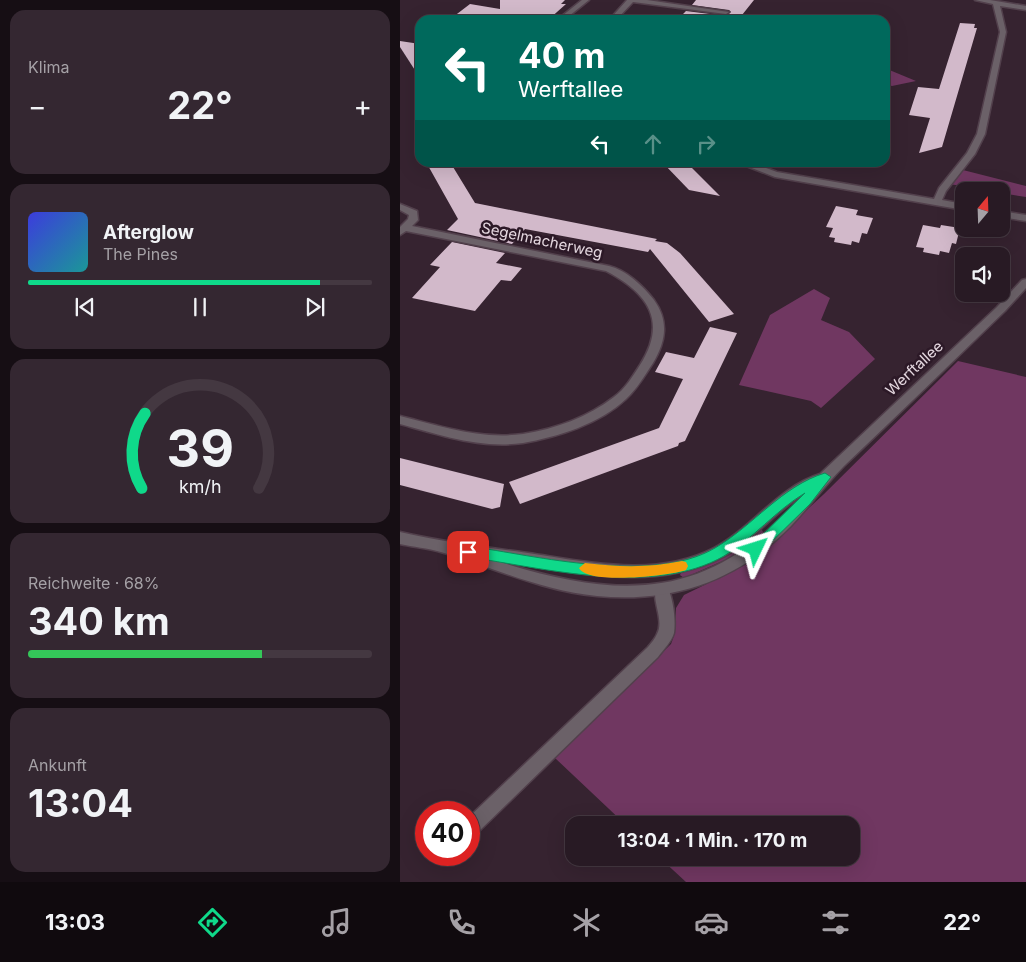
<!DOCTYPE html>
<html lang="de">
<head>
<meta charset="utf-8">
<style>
  :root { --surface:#281a24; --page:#342731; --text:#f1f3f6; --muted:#a5a1a6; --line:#443841; --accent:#0fd98a }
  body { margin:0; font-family:Inter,sans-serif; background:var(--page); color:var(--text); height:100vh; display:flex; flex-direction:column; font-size:19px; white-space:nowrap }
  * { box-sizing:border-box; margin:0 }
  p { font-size:16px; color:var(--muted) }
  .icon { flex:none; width:28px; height:28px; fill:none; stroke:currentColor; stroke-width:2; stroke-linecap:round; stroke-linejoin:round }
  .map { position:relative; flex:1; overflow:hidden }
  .side { display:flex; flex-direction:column; gap:10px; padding:10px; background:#160e14; width:400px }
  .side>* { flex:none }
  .banner { position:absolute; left:15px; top:15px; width:475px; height:152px; border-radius:15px; box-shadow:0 5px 20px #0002,0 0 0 1px var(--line); background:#00695c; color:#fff; overflow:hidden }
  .needle { width:32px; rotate:19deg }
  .fabs { position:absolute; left:555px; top:182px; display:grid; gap:10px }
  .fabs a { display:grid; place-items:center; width:55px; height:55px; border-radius:10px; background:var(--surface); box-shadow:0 5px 20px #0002,0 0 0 1px var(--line); font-size:25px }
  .speed { position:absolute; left:15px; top:801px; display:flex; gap:10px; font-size:25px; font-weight:700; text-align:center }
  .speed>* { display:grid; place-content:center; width:65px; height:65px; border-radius:50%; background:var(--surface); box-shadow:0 5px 20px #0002,0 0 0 1px var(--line); line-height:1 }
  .speed .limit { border:8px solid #d22; background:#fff; color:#111 }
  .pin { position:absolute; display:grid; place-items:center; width:42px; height:42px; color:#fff; margin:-21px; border-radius:10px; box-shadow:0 2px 8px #0006 }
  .me { position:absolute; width:55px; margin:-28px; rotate:49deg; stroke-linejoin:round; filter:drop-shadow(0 0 4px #0008) }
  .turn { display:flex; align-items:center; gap:18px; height:105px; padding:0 20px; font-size:22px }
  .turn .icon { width:65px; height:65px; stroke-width:2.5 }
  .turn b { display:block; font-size:35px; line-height:42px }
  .lanes { display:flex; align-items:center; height:48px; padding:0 20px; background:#0003; justify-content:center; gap:25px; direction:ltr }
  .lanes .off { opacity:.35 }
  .big { font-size:38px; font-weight:700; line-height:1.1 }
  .side .tile { flex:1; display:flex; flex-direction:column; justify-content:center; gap:8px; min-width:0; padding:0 18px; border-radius:15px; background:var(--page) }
  .side .dial { align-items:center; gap:0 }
  .dial svg { height:130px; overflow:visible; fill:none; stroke:var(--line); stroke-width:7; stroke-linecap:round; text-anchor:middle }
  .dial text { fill:var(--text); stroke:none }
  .song { display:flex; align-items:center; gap:15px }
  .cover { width:60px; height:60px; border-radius:8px; background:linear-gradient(135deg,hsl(240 70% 55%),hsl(180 70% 35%)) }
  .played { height:5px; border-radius:2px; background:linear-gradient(90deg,var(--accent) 85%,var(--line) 85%) }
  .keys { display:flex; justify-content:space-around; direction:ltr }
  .heat { display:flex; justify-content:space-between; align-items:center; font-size:28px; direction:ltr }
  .charge { height:8px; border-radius:4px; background:linear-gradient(90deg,#34c759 68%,var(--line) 0) }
  .trip { position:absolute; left:165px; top:816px; width:295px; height:50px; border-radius:15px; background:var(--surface); box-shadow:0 5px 20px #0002,0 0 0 1px var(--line); font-weight:700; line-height:50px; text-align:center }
  .tab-bar { display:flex; height:80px; justify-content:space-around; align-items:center; background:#100a0e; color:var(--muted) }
  .tab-bar .icon { width:35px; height:35px }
  .tab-bar .current { color:var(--accent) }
  .tab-bar b { font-size:22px; color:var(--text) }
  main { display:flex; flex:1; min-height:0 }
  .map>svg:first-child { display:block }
</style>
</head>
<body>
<main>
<section class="side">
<div class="tile"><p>Klima</p>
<div class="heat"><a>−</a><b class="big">22°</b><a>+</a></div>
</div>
<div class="tile">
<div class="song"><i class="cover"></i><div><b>Afterglow</b><p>The Pines</p></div></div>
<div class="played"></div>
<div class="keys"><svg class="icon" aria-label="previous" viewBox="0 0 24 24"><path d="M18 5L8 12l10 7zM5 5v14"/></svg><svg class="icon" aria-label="pause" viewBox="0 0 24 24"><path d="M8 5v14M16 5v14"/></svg><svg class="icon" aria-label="next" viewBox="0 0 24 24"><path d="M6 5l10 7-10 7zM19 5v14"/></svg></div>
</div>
<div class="tile dial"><svg viewBox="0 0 100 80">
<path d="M14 69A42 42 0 1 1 86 69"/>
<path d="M14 69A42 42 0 0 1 16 23" stroke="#0fd98a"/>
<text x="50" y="56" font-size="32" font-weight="700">39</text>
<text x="50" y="72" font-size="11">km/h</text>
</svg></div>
<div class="tile"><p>Reichweite · 68%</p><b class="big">340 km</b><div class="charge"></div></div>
<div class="tile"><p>Ankunft</p><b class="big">13:04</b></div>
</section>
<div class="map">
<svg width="626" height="882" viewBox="0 0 626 882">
  <rect width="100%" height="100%" fill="#362330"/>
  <!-- green -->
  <g fill="#703761">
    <polygon points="485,68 487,69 516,81 492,86 485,84"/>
    <polygon points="559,169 626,186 626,197 601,193 601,191 548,184"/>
    <polygon points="414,289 430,298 421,320 449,332 475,359 421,408 411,401 339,385 370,315"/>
    <polygon points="558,361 626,377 626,882 286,882 260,858 451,858 451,825 226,825 155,758 271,644 275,633 276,608 284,595 349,563 424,494"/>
    <path d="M361,529l3,4 -30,23 -50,22 -4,-3 1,-2c35,-12 50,-23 80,-44z"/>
  </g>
  <!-- building -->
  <g fill="#d2b9ca">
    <polygon points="100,0 165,0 161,4 166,4 148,20 76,20 53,17 70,4 100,9"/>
    <polygon points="296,0 354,0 338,20 277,20 286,11 326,16 331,12 329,10 292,5"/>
    <polygon points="560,23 575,24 574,28 577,28 542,147 519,153 530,118 509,115 518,87 539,89"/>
    <polygon points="0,41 20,44 20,78 0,47"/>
    <polygon points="26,162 50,162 75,203 257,239 255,241 267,243 280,253 334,314 309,322 250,249 248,252 125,229 112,244 47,230 58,219"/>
    <polygon points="262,162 286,162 320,196 289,190"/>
    <polygon points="436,206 458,210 456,215 473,218 467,234 462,233 459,243 452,241 451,245 434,242 435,238 429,237 433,228 426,227"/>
    <polygon points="523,225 540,228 541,225 560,228 556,244 552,243 549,253 540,251 539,255 523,252 524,248 516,247"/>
    <polygon points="52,242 105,253 96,263 122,268 111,281 101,280 75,311 12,298 40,267 30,265"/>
    <polygon points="310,327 337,333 285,441 279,443 278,446 120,504 109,482 259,428 283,379 255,372 266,352 294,358"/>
    <polygon points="0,458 104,484 100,507 92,509 0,485"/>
  </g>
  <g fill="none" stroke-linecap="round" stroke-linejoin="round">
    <!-- minor casing -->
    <g stroke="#52404c" stroke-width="3">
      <g id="minor">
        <polygon points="182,0 189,0 164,20 157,20"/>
        <polygon points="227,0 247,0 329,12 326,14 233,2 216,20 209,20"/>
        <polygon points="575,0 590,0 626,6 626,10 600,6 606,32 585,134 575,154 546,191 542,200 564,204 564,210 375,177 336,162 350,162 377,172 534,199 539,188 567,153 577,134 600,32 593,4"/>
        <path d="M0,204l17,7 1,9 -6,6 197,40c17,4 34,20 45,34 15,21 12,41 -1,63 -8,12 -16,26 -27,36 -26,25 -69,38 -103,44 -42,6 -83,-8 -123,-19v-8c40,10 81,24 123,18 32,-5 65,-17 91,-37 11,-8 19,-21 26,-32 28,-44 8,-72 -34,-94l-200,-40 -6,4v-8l8,-8 1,-4 -9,-5z"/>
        <polygon points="601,211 626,215 626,221 601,217"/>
        <path d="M262,584l5,2c6,12 9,33 7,47 -2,8 -11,17 -16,24l-183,178 -6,3v-21l179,-170c3,-4 7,-8 9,-13 8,-15 -7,-35 0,-48z"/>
      </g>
    </g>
    <!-- tertiary casing -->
    <g stroke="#52404c" stroke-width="3">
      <path id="tertiary" d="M626,279v9l-21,23c-54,52 -107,104 -161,155 -19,19 -34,40 -53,60 -54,55 -117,77 -194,70 -55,-5 -105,-29 -156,-44 -13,-4 -28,-5 -41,-8v-12c42,10 85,15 128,21 61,9 128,25 186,-5 38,-20 64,-61 106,-74l177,-167 25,-27zM403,495c-93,106 -179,106 -306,66 75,10 157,33 228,-5 29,-16 49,-44 78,-61z"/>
    </g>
    <!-- minor -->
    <use href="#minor" fill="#6b6168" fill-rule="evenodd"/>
    <!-- tertiary -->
    <use href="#tertiary" fill="#6b6168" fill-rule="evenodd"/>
  </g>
  <!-- route -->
  <path fill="#0fd98a" stroke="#0a8d5a" d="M425,473l6,4 -21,27 -50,49h-9l-1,-4 1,-3 54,-53c-29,17 -52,46 -81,63 -71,41 -180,12 -256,1l-7,-5 7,-6c69,10 184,39 247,2 38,-22 67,-62 110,-75z"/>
  <!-- slow -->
  <path fill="#f59e0b" d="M282,561l4,1 2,4 -2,4c-17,6 -99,15 -107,-2l6,-5c33,4 64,5 97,-2z"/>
  <g text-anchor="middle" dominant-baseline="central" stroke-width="5" stroke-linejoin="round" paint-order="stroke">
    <!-- street labels -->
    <g font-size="15" fill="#e4d7df" stroke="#2c1927">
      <text transform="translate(142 240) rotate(12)">Segelmacherweg</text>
      <text transform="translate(514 368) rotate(-43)">Werftallee</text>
    </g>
  </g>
</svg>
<div class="fabs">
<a><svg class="needle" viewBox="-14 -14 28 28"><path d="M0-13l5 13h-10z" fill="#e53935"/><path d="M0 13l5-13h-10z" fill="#a5a1a6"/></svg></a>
<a><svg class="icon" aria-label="sound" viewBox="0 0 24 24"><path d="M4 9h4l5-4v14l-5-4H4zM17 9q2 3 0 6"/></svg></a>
</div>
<div class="speed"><div class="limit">40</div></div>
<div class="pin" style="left:68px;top:552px;background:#d93025"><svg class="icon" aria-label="arrive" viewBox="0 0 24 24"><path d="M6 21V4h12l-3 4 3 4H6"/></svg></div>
<svg class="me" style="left:356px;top:549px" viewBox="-20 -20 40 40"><path d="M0-17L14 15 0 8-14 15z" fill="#0fd98a" stroke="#fff" stroke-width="4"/></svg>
<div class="trip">13:04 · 1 Min. · 170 m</div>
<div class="banner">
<div class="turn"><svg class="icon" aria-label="left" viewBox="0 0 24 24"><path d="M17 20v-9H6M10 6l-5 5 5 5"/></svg><div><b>40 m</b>Werftallee</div></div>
<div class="lanes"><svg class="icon" aria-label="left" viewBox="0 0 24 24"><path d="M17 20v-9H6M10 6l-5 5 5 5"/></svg><svg class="icon off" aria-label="ahead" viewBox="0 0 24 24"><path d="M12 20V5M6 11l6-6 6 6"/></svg><svg class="icon off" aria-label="right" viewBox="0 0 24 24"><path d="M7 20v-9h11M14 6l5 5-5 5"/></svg></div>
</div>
</div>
</main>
<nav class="tab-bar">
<b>13:03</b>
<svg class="icon current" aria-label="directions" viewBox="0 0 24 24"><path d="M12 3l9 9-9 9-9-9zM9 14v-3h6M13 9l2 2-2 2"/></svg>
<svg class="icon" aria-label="music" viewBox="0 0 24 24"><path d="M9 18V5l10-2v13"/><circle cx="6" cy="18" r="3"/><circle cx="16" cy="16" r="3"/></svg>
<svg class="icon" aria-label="phone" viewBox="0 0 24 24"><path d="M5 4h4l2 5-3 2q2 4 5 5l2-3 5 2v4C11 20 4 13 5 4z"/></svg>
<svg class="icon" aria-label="climate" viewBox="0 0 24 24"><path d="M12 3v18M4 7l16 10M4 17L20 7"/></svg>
<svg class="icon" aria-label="car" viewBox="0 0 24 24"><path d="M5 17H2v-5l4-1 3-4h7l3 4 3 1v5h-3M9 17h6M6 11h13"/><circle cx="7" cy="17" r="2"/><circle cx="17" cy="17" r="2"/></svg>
<svg class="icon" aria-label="filters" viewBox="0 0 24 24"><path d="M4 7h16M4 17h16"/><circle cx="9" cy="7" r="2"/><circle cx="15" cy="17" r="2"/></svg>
<b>22°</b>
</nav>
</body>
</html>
